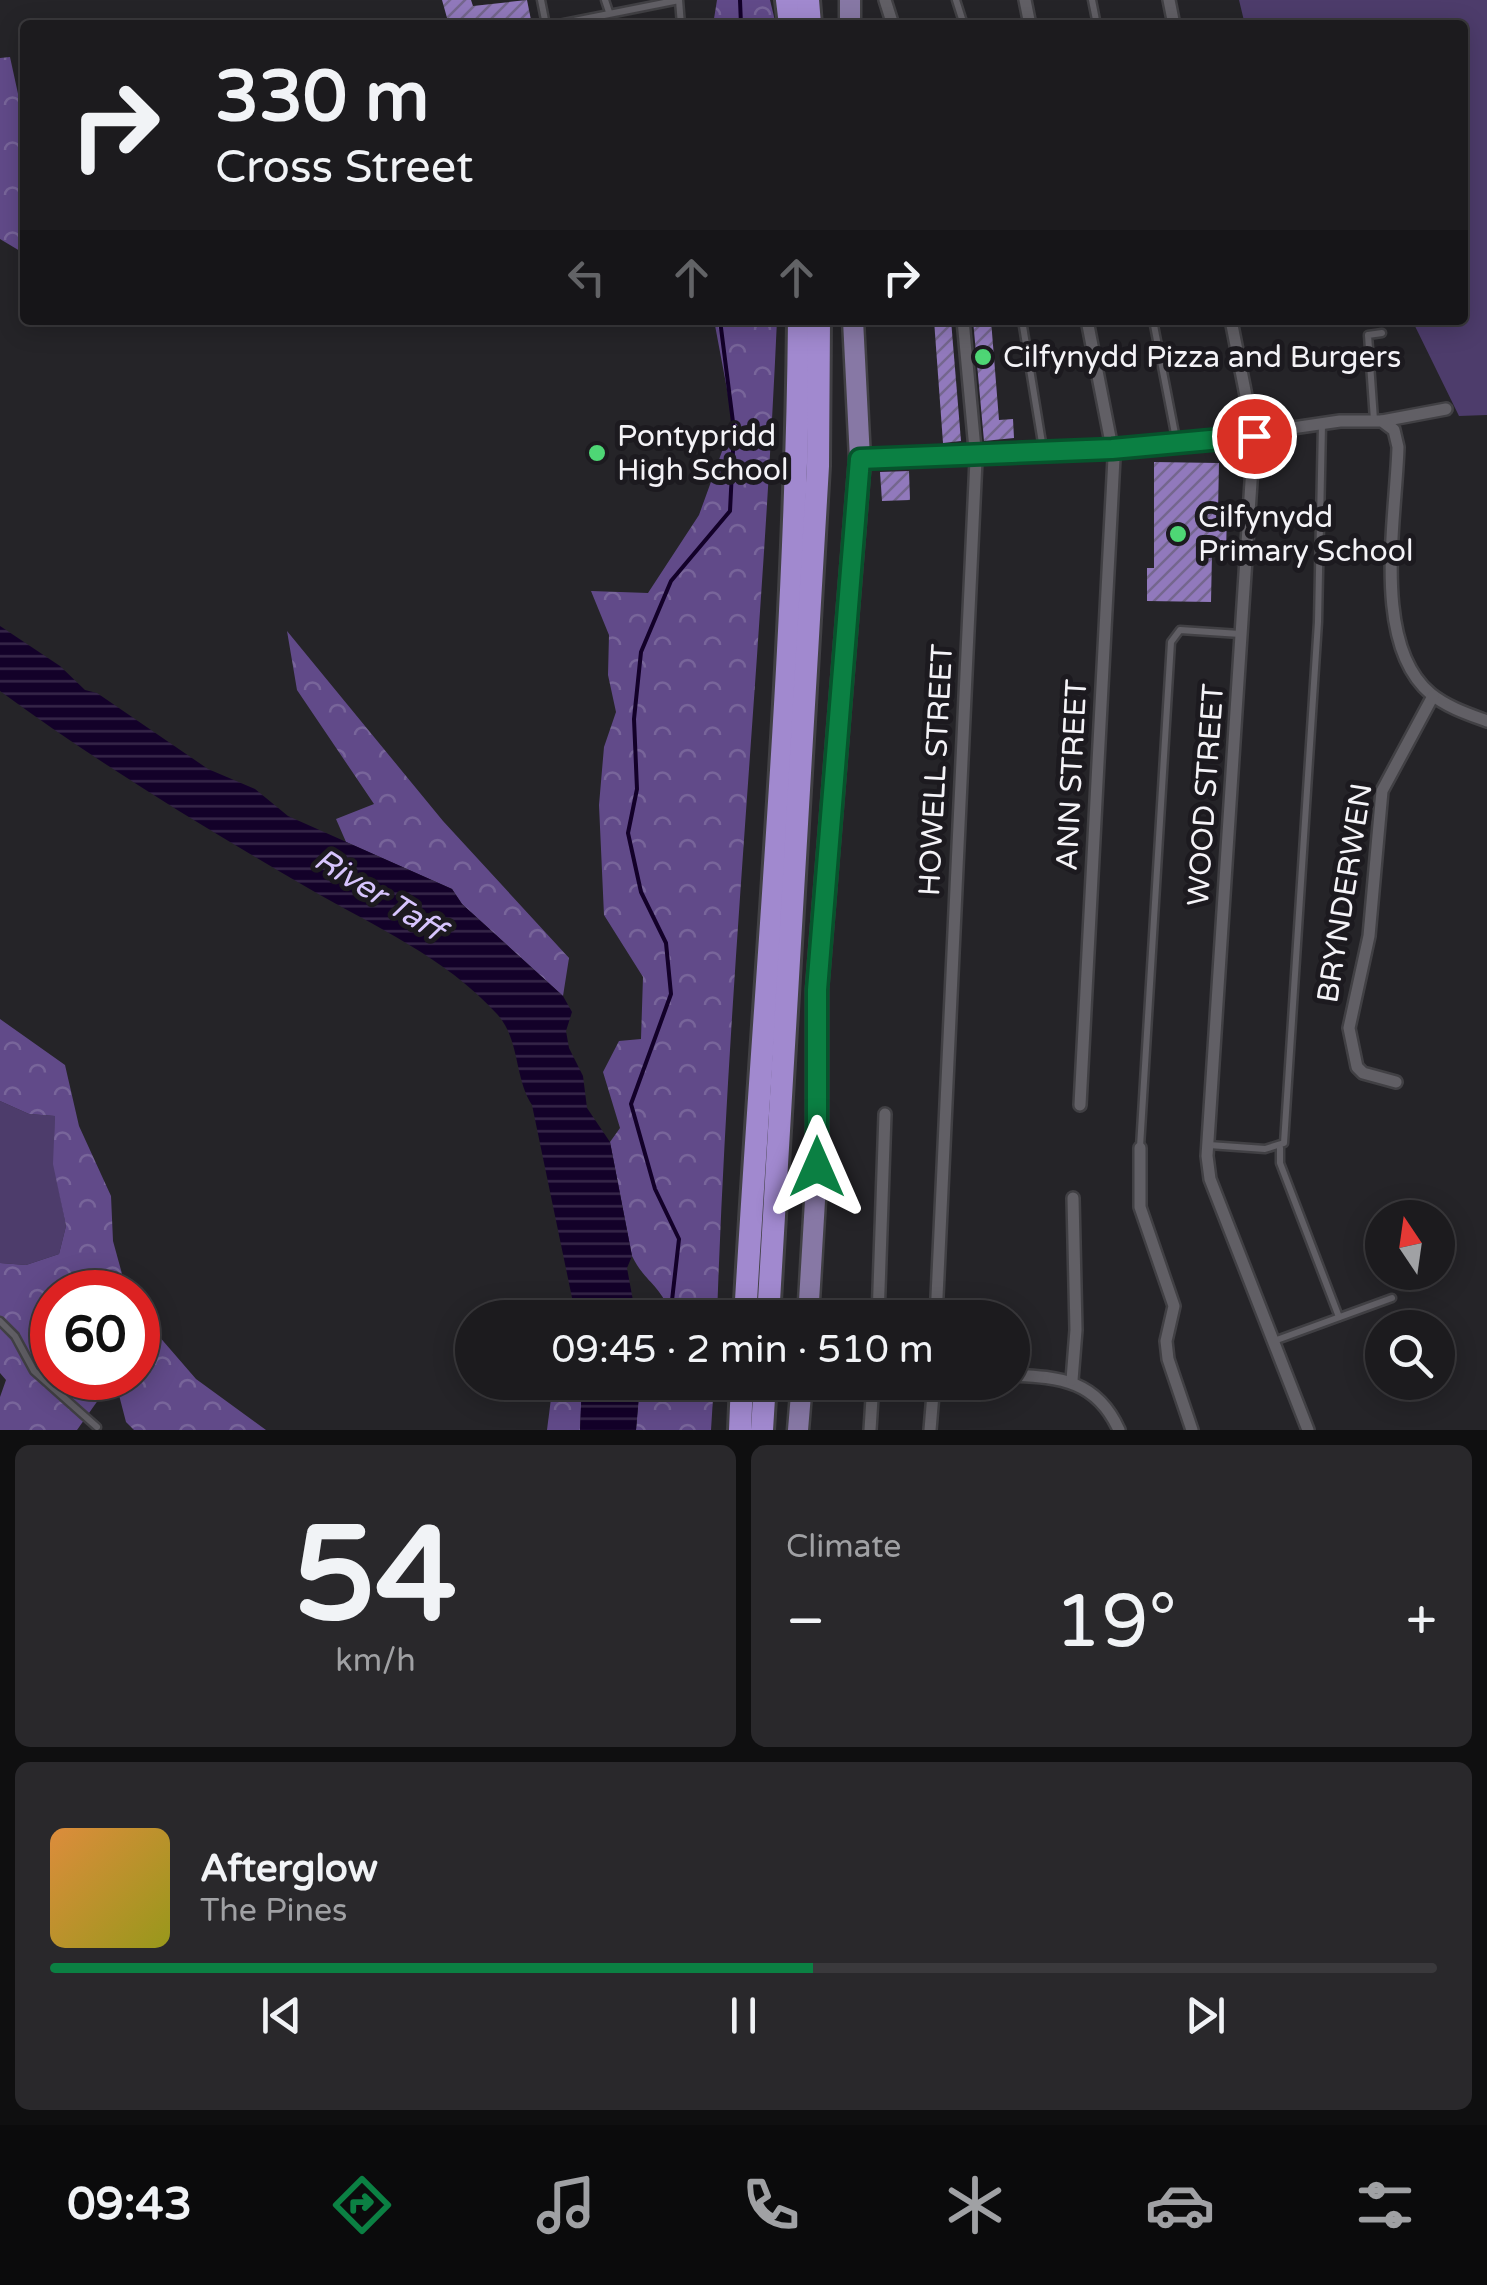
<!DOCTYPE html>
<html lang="en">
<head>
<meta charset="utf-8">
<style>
  :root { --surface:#1c1b1e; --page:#29282b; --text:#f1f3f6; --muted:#a0a1a4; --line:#3a393c; --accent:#0b8043 }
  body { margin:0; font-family:"Varela Round",sans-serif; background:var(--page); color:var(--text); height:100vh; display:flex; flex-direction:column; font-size:38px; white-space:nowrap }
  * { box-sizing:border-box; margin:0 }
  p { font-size:32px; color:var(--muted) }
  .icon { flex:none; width:55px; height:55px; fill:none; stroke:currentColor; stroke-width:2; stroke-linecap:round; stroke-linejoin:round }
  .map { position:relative; height:1430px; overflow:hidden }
  .drawer { display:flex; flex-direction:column; gap:15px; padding:15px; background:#0f0f10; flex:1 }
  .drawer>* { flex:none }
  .guide { position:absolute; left:20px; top:20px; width:1448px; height:305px; border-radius:10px; box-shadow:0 5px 25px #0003,0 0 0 2px var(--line); background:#1c1b1e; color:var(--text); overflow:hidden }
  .needle { width:65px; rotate:347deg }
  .buttons { position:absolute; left:1365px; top:1200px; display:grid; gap:20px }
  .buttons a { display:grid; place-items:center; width:90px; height:90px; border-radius:50%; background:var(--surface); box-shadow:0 5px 25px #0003,0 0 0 2px var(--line); font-size:50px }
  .speed { position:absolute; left:30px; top:1270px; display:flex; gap:20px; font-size:50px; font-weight:700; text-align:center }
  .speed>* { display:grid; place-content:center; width:130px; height:130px; border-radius:50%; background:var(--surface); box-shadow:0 5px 25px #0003,0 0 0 2px var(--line); line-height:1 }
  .speed .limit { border:15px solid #d22; background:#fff; color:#111 }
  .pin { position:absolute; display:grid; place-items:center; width:85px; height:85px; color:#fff; margin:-42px; border:5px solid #fff; border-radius:50%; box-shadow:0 2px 10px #0007 }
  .me { position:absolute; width:110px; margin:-55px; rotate:0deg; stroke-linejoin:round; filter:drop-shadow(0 0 8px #0008) }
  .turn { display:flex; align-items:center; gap:35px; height:210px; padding:0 30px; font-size:45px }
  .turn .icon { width:130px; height:130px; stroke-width:2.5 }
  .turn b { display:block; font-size:70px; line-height:85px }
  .lanes { display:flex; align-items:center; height:95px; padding:0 30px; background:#0003; justify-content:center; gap:50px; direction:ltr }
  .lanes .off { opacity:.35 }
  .big { font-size:75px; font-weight:600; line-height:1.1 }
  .drawer .tile { flex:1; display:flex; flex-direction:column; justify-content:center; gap:15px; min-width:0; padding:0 35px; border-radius:15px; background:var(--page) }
  .drawer .dial { align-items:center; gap:0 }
  .dial b { font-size:130px; line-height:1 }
  .song { display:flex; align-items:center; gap:30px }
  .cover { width:120px; height:120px; border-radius:15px; background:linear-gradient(135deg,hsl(30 70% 55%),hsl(60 70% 35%)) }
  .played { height:10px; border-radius:5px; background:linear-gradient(90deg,var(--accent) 55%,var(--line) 55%) }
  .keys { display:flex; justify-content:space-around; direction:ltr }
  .heat { display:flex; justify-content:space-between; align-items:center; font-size:55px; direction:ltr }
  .drawer .tiles { flex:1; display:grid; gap:15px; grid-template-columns:1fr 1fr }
  .tile:last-child { grid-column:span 2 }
  .trip { position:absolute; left:455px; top:1300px; width:575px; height:100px; border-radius:50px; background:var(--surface); box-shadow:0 5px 25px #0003,0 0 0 2px var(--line); font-weight:600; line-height:100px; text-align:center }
  .tabs { display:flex; height:160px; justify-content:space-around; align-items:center; background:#0b0b0c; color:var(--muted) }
  .tabs .icon { width:70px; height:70px }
  .tabs .current { color:var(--accent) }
  .tabs b { font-size:45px; color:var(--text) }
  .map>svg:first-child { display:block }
</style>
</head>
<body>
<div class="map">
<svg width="1487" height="1430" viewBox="0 0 1487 1430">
  <defs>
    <pattern id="forest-crowns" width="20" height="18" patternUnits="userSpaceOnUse" patternTransform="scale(2.5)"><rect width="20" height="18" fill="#614a89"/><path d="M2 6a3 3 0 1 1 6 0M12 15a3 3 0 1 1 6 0" fill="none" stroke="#78659a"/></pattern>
    <pattern id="water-rules" width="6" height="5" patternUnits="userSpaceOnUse" patternTransform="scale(2.5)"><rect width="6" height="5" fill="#130129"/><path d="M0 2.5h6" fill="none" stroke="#362649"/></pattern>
    <pattern id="building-hatch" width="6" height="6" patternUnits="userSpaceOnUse" patternTransform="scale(2.5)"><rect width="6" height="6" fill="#9179bc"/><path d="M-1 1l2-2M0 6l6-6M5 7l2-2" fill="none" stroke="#74668e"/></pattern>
  </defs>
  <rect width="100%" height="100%" fill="#252428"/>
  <!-- grass -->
  <g fill="#4d3c6b">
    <polygon points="1239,0 1487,0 1487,415 1459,416 1412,320 1462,320 1462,25 1245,25"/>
    <polygon points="0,1101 29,1114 55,1116 54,1164 66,1226 59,1254 26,1265 0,1263"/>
  </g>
  <!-- forest -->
  <g fill="url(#forest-crowns)">
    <polygon points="717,0 770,0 776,25 713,25"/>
    <polygon points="10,57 25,126 25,254 0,239 0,58"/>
    <path d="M714,320h63c-15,333 -49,664 -60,997h-45c-12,-34 -26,-33 -40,-61l-22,-114 10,-14 -17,-56 16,-31 22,-2 2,-62 -39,-62 -5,-110 5,-58 12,-35 -8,-37 1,-40 -18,-44 57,2 51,-78 34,-94z"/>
    <polygon points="287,631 443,821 569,958 563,996 462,904 452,889 346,842 336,819 374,804 297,690"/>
    <polygon points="0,1019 65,1065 79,1126 111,1196 113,1241 127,1292 52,1292 52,1378 138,1378 138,1312 196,1379 266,1430 134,1430 126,1422 119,1395 101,1396 77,1430 0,1430 0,1397 6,1380 0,1373 0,1263 26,1265 59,1254 66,1226 53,1164 55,1116 29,1114 0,1101"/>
    <polygon points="553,1383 582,1383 580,1430 547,1430"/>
    <polygon points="640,1383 714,1383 711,1430 636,1430"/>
  </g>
  <!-- water -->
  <g fill="url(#water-rules)">
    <path d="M0,626l60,40 25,24 12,3 111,76 47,20 33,27 164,73 10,15 101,92 9,16 -6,19 3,17 14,28 4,32 23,34 22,114 -5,12 9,49h-60l-44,-212c-18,-28 -12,-66 -35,-91 -53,-58 -122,-87 -189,-126 -105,-61 -210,-125 -308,-197z"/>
    <polygon points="582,1383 640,1383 636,1430 580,1430"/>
  </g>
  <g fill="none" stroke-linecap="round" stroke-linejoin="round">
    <!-- stream -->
    <g stroke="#130129" stroke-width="4">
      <polyline points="740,0 741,25"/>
      <polyline points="670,1318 679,1239 655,1189 631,1104 671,994 666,943 641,892 628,833 637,789 634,719 641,652 671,581 730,511 734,430 720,320"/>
    </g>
  </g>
  <!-- building -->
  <g fill="url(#building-hatch)">
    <polygon points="442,0 471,0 473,6 527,0 532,25 449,25"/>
    <polygon points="934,320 951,320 961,441 943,443"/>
    <polygon points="973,320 991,320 999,420 1013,419 1014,438 984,441"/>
    <polygon points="1154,462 1219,463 1218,512 1227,512 1226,554 1212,554 1211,602 1147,601 1147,568 1154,568"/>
    <polygon points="909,471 910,500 882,501 880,472"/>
  </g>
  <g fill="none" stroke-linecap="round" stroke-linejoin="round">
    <!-- lane casing -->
    <g stroke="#414044" stroke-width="11">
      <g id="lane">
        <polyline points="541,0 546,25"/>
        <polyline points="605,0 609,12"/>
        <polyline points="956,0 964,25"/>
        <polyline points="1092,0 1097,25"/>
        <polyline points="554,25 679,0 681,25"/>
        <polyline points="1022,320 1043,449"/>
        <polyline points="1153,320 1177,444"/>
        <polyline points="1374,420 1368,335 1382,333"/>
        <polyline points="1209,1145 1265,1149 1284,1143 1318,622 1322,424"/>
        <polyline points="1140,1147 1171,642 1180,630 1240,634"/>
        <polyline points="1280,1148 1280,1163 1339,1317"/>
        <polyline points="0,1321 15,1336 34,1371 97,1427"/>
        <polyline points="1274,1341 1392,1298"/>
      </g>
    </g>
    <!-- street casing -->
    <g stroke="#414044" stroke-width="16">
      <g id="street">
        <polyline points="885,0 893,25"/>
        <polyline points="1025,0 1030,25"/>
        <polyline points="1169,0 1174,25"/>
        <polyline points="1231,320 1254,436 1207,1156 1210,1179 1308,1430"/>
        <polyline points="1382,421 1446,409"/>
        <path d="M860,459l317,-14 163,-24h42l12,9 4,17c-2,71 -27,197 33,247 16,13 37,20 56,27"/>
        <polyline points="1396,1082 1363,1073 1357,1067 1349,1028 1369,936 1382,791 1433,696"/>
        <polyline points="1080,1105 1114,458 1087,320"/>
        <polyline points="1140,1148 1140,1207 1174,1306 1166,1341 1168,1359 1192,1430"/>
        <polyline points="878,1318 885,1114"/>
        <polyline points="936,1318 976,460 963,320"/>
        <path d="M1012,1375c49,2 85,6 107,55"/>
        <polyline points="1072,1380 1076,1330 1073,1198"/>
        <polyline points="870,1430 873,1382"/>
        <polyline points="930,1430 934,1382"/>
      </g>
    </g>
    <!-- primary casing -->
    <g stroke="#414044" stroke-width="25">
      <g id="primary">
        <polyline points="850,0 850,25"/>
        <polyline points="808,1318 817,1167 817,989 860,459 853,320"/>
        <polyline points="798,1430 802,1382"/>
      </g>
    </g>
    <!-- highway casing -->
    <g stroke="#414044" stroke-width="28">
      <g id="highway">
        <polyline points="787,0 790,25"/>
        <polyline points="808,0 810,25"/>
        <path d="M745,1318c19,-333 51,-665 54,-998"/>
        <polyline points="768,1318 818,466 819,320"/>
        <polyline points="740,1430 742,1382"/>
        <polyline points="762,1430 765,1382"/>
      </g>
    </g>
    <!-- lane -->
    <use href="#lane" stroke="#615f65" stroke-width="6"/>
    <!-- street -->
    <use href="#street" stroke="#615f65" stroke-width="11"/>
    <!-- primary -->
    <use href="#primary" stroke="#8778a5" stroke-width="20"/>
    <!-- highway -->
    <use href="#highway" stroke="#a189cf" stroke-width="22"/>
  </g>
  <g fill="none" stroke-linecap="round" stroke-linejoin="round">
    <!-- route casing -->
    <g stroke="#07532c" stroke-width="25">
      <polyline id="route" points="817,1167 817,990 860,459 1112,449 1254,436"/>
    </g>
    <!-- route -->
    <use href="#route" stroke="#0b8043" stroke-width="18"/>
  </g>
  <!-- markers -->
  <g fill="#4ed675" stroke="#1c1a1f" stroke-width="4">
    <circle cx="983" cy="357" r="10"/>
    <circle cx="597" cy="453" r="10"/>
    <circle cx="1178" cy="534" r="10"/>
  </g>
  <g text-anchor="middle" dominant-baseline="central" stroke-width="10" stroke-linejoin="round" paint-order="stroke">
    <!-- poi labels -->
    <g font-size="30" fill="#f4f3f7" stroke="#1c1a1f" text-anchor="start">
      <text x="1003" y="357">Cilfynydd Pizza and Burgers</text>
      <text x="617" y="436">Pontypridd<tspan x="617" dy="34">High School</tspan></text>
      <text x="1198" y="517">Cilfynydd<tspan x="1198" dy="34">Primary School</tspan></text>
    </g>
    <!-- street labels -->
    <g font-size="30" fill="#f4f3f7" stroke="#1c1a1f">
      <text transform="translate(936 770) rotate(-87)">HOWELL STREET</text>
      <text transform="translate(1072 775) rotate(-87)">ANN STREET</text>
      <text transform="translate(1206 795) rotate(-86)">WOOD STREET</text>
      <text transform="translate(1345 893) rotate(-81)">BRYNDERWEN</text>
    </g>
    <!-- water labels -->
    <g font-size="32" font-style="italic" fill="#d7c5fd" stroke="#1c1a1f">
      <text transform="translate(379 895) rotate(32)">River Taff</text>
    </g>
  </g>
</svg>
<div class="buttons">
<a><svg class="needle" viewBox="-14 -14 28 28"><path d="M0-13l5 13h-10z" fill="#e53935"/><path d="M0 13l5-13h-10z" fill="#a0a1a4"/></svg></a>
<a><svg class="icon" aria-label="search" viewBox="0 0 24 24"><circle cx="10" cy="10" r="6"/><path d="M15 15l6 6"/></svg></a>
</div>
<div class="speed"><div class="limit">60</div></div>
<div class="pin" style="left:1254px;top:436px;background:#d93025"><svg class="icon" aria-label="arrive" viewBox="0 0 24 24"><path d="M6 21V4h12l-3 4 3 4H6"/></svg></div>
<svg class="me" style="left:817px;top:1167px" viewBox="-20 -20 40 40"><path d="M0-17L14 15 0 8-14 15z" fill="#0b8043" stroke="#fff" stroke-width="4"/></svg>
<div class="trip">09:45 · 2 min · 510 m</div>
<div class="guide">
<div class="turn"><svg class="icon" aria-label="right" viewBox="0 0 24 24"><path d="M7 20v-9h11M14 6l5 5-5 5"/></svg><div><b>330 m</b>Cross Street</div></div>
<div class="lanes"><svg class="icon off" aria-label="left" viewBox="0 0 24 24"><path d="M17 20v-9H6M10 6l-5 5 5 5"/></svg><svg class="icon off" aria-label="ahead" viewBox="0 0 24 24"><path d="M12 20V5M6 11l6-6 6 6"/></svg><svg class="icon off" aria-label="ahead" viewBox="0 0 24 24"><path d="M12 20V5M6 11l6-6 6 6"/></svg><svg class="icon" aria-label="right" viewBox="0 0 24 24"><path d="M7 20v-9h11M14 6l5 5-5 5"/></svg></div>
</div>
</div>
<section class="drawer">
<div class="tiles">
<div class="tile dial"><b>54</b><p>km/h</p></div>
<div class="tile"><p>Climate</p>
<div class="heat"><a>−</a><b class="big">19°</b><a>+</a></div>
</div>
<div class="tile">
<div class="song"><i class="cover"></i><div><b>Afterglow</b><p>The Pines</p></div></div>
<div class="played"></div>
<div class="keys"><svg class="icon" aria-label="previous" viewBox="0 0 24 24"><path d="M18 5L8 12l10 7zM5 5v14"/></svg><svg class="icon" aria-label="pause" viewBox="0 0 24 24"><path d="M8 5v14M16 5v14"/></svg><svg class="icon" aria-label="next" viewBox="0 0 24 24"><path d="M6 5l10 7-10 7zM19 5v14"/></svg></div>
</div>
</div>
</section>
<nav class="tabs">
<b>09:43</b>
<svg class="icon current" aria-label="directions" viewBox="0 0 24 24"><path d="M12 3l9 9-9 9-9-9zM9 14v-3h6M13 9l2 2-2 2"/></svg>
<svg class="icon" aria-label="music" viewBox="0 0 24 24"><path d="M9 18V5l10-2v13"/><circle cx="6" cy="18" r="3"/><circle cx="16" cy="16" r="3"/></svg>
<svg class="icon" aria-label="phone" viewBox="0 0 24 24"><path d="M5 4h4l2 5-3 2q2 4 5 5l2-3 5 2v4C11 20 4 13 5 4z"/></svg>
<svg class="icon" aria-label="climate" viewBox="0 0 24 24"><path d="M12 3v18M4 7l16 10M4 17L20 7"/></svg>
<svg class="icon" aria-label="car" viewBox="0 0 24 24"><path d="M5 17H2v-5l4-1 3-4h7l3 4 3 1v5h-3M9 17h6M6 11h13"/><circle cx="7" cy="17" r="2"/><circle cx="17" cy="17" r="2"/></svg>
<svg class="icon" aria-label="filters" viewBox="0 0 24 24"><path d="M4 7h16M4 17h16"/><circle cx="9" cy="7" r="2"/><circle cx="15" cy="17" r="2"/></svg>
</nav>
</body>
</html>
